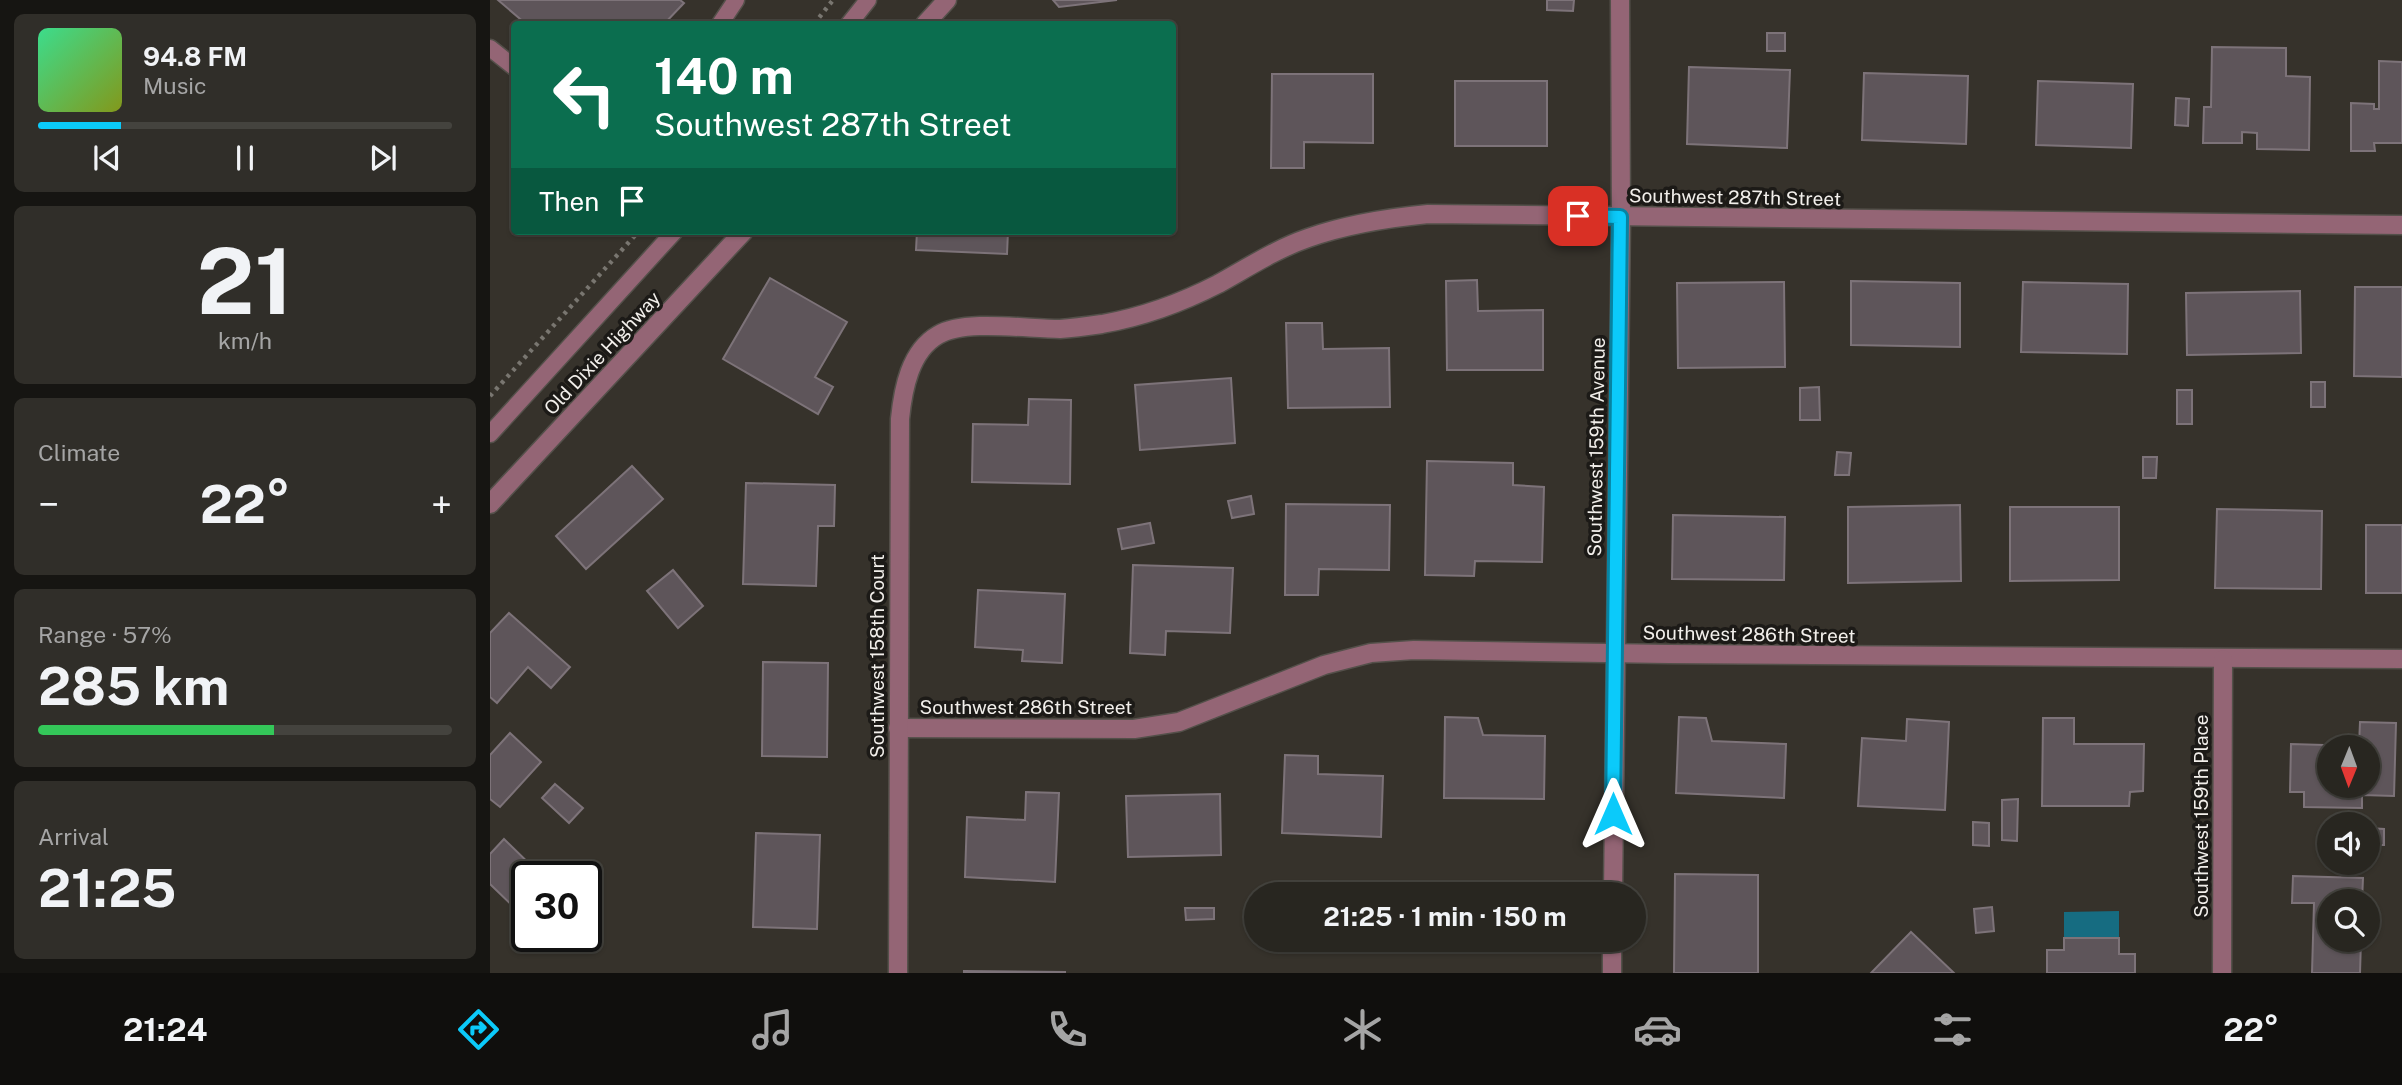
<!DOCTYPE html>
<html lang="en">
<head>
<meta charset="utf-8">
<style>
  :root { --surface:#282620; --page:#302e29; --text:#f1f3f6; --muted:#a5a5a5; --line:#44433e; --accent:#0bcafa }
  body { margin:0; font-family:"Public Sans",sans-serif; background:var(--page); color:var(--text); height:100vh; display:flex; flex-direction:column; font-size:26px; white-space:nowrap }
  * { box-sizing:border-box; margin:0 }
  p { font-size:23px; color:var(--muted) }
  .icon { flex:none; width:38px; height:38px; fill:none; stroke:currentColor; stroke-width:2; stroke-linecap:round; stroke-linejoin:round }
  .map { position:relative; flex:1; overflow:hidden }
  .drawer { display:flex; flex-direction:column; gap:14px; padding:14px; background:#161512; width:490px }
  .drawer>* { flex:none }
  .top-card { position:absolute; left:21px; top:21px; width:665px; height:214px; border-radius:7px; box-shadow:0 2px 5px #0004,0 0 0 2px var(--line); background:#0b6e4f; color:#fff; overflow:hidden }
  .needle { width:46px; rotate:181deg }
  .controls { position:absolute; left:1827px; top:735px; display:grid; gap:14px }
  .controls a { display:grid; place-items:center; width:63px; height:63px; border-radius:50%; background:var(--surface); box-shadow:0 2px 5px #0004,0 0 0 2px var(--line); font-size:35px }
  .speed { position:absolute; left:21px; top:861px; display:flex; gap:14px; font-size:35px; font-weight:700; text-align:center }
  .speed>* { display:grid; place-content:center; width:91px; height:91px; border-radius:50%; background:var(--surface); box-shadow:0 2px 5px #0004,0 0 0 2px var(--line); line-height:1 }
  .speed .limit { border:4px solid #111; border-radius:10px; background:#fff; color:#111 }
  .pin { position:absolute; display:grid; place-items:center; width:60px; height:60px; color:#fff; margin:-30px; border-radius:14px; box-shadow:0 4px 10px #0006 }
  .me { position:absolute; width:77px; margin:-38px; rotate:0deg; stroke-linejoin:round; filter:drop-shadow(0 0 5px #0008) }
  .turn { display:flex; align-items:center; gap:24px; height:147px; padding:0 28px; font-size:32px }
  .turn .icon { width:91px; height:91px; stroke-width:2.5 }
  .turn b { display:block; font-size:49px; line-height:60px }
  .then { display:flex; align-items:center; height:66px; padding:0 28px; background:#0003; gap:14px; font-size:26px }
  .big { font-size:52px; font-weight:700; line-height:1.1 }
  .drawer .card { flex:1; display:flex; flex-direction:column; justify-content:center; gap:10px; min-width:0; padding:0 24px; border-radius:10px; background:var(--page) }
  .drawer .dial { align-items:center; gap:0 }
  .dial b { font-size:91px; line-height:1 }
  .song { display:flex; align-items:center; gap:21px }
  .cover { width:84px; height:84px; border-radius:10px; background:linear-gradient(135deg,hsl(150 70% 55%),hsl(70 70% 35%)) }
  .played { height:7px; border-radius:4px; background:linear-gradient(90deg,var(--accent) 20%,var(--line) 20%) }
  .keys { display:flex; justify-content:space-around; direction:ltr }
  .heat { display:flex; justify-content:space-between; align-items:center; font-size:38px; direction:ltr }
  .charge { height:10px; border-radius:5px; background:linear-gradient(90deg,#34c759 57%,var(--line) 0) }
  .trip { position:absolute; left:754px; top:882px; width:402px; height:70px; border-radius:35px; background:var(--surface); box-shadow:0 2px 5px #0004,0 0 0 2px var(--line); font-weight:700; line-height:70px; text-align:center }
  .tabs { display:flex; height:112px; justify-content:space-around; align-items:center; background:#100f0d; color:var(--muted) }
  .tabs .icon { width:49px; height:49px }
  .tabs .selected { color:var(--accent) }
  .tabs b { font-size:32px; color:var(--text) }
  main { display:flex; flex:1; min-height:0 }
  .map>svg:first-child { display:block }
</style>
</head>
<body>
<main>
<section class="drawer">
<div class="card">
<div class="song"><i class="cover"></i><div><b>94.8 FM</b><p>Music</p></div></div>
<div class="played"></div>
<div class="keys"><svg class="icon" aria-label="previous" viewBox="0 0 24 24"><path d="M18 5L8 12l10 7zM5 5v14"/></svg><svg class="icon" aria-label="pause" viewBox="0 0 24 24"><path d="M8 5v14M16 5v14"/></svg><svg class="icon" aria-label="next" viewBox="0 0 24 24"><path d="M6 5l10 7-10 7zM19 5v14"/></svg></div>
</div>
<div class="card dial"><b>21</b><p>km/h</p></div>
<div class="card"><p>Climate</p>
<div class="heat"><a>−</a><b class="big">22°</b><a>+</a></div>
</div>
<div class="card"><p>Range · 57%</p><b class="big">285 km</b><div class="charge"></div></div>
<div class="card"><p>Arrival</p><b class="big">21:25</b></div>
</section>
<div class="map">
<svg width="1912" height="973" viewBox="0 0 1912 973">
  <rect width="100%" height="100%" fill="#36322b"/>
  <!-- water -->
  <polygon fill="#166c81" points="1629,911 1629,938 1574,938 1574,912"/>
  <!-- building -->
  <g fill="#5e555a" stroke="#7d7379" stroke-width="2" fill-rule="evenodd">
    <polygon points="8,0 190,0 194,3 174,24 36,24"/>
    <polygon points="563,0 627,0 569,7"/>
    <polygon points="1057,0 1084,0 1083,11 1057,10"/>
    <rect x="1277" y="33" width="18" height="18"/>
    <polygon points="1722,47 1796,48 1796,76 1820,77 1819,150 1767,149 1767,133 1752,132 1752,143 1713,143 1714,107 1721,107"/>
    <polygon points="1889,61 1912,62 1912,143 1884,143 1885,151 1861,151 1861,103 1884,104 1884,109 1889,109"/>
    <polygon points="1199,67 1300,70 1297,148 1197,144"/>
    <polygon points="1374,73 1478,76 1476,144 1372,140"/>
    <polygon points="782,74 883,74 883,143 814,142 814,168 781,168"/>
    <rect x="965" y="81" width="92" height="65"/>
    <polygon points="1548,81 1643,84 1641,148 1546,145"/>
    <polygon points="1686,98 1699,99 1698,126 1685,125"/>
    <rect x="682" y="161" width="3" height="60"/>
    <polygon points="427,231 518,231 517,254 426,250"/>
    <rect x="588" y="231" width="37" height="4"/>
    <polygon points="280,278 357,322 325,377 343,387 328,414 233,359"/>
    <polygon points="987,280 988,311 1053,310 1053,370 957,370 956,281"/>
    <polygon points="1361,281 1470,283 1470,347 1361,345"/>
    <polygon points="1294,282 1295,367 1188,368 1187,283"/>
    <polygon points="1533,282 1638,284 1637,354 1531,352"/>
    <polygon points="1865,287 1912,287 1912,377 1864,376"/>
    <polygon points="1810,291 1811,353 1697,355 1696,293"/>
    <polygon points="796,323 832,323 833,349 899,348 900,407 798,408"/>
    <polygon points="741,378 745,443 650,450 645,385"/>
    <rect x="1821" y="382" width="14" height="25"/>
    <polygon points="1329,387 1330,420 1310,420 1310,388"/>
    <rect x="1687" y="390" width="15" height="34"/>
    <polygon points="539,399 581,400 580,484 482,482 483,424 538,425"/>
    <polygon points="1347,452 1361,453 1359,475 1345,475"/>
    <polygon points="1653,457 1667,457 1666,478 1653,478"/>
    <polygon points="937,461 1023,463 1023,485 1054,487 1052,562 985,561 984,576 935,575"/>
    <polygon points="142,466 173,499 96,569 66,536"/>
    <polygon points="256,483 345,485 344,526 328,526 326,586 253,584"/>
    <polygon points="761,496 764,514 742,518 738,501"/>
    <polygon points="796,504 900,505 899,570 829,569 828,595 795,595"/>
    <polygon points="1470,505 1471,581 1358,583 1358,507"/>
    <polygon points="1520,507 1629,507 1629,580 1520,581"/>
    <polygon points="1727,509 1832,511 1831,589 1725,588"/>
    <polygon points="1183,515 1295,517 1294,580 1182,579"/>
    <polygon points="660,523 664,543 632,549 628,529"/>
    <rect x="1876" y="525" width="36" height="68"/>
    <polygon points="643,565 743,568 740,633 676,631 675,655 640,653"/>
    <polygon points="183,570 213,606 188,628 157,591"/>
    <polygon points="488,590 575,594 572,663 532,661 533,650 485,647"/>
    <polygon points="19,613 80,667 61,688 38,667 7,703 0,697 0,633"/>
    <polygon points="273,662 338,663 337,757 272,756"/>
    <polygon points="955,717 988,718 993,735 1055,736 1054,799 954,798"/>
    <polygon points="1189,717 1216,718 1222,741 1296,744 1294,798 1186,793"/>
    <polygon points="1553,718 1584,718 1584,744 1654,744 1653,791 1640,792 1639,806 1552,806"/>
    <polygon points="1417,719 1459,722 1455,810 1368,806 1372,738 1416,741"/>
    <path d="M1870,722l36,1 -2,73 -32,-1v13l-58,-1v-15h-14l1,-48 68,2zM1839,747h39v39h-39z"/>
    <polygon points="20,733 51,762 10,807 0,799 0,755"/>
    <polygon points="795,755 828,756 828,774 893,776 891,837 792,833"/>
    <polygon points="65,784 93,808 79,823 52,798"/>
    <polygon points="536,792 569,793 565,882 475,877 477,817 535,820"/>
    <polygon points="730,794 731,855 638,857 636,796"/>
    <polygon points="1528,799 1527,841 1512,840 1512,800"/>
    <polygon points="1483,822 1499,823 1499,846 1483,845"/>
    <polygon points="1878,828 1894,829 1894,845 1878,845"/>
    <polygon points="266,833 330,835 327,929 263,927"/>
    <polygon points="14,839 53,877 37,877 37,920 0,884 0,854"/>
    <polygon points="1185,874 1268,875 1268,973 1184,973"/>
    <polygon points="1803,876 1873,878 1872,901 1839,901 1839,940 1871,940 1870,973 1822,973 1824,903 1802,903"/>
    <polygon points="899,884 900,894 872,894 871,887"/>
    <polygon points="1502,907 1504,931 1486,933 1484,909"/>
    <polygon points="695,908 724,908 724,919 696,920"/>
    <polygon points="1421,932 1464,973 1381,973"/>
    <polygon points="1574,938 1629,938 1629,954 1645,954 1645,973 1557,973 1557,950 1574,950"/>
    <polygon points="474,971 575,972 575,973 474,973"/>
  </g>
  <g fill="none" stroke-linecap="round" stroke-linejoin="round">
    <!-- service casing -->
    <g stroke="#54504a" stroke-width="19">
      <g id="service">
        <polyline points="230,24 246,0"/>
        <polyline points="359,24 378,0"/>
        <polyline points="0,48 24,67"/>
        <polyline points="0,434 185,231"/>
      </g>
    </g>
    <!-- minor casing -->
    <g stroke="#54504a" stroke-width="21">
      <g id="minor">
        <polyline points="408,728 644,729 689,722 834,665 881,653 924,650 1178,654 1912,659"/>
        <polyline points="1123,894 1131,217 1130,0"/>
        <path d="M408,973l2,-554c3,-30 10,-68 38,-84 27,-16 89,-6 122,-6 13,-1 28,-3 42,-5 40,-7 79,-21 116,-40 29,-16 58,-35 90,-46 39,-14 79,-20 120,-24l974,11"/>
        <polyline points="1122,973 1122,940"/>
        <polyline points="1732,973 1733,659"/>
      </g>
    </g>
    <!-- tertiary casing -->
    <g stroke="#54504a" stroke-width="21">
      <g id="tertiary">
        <polyline points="435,24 457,0"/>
        <polyline points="0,504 254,231"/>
      </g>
    </g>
    <!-- path -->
    <g stroke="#797670" stroke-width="4.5" stroke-dasharray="3.5 5" stroke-linecap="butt">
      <polyline points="324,24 343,0"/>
      <polyline points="0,396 149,231"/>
    </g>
    <!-- service -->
    <use href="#service" stroke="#946575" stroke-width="16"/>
    <!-- minor -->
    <use href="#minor" stroke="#946575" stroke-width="18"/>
    <!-- tertiary -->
    <use href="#tertiary" stroke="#946575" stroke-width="18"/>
  </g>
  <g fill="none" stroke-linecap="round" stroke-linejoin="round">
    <!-- route casing -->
    <g stroke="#0783a2" stroke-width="18">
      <polyline id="route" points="1088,216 1130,217 1123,814"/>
    </g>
    <!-- route -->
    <use href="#route" stroke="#0bcafa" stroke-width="12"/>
  </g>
  <g text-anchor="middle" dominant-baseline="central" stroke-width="7" stroke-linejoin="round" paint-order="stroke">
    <!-- street labels -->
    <g font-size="19" fill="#f2efeb" stroke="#1c1a17">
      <text transform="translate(1245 197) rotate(1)">Southwest 287th Street</text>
      <text transform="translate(112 353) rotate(-47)">Old Dixie Highway</text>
      <text transform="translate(1106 447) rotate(-89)">Southwest 159th Avenue</text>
      <text transform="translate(1259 634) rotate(1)">Southwest 286th Street</text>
      <text transform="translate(387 656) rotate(-90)">Southwest 158th Court</text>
      <text x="536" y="707">Southwest 286th Street</text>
      <text transform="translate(1711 816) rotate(-90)">Southwest 159th Place</text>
    </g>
  </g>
</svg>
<div class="controls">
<a><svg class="needle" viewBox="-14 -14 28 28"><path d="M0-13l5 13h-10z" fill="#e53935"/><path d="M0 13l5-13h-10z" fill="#a5a5a5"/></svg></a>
<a><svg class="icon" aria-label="sound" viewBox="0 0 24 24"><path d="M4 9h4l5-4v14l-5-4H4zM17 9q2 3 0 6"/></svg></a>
<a><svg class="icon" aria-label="search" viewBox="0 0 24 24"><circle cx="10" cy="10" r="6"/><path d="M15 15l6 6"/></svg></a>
</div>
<div class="speed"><div class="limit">30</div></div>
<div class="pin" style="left:1088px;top:216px;background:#d93025"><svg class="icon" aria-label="arrive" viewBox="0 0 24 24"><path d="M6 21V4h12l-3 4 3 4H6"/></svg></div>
<svg class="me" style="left:1123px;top:814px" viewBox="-20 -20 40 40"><path d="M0-17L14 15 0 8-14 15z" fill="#0bcafa" stroke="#fff" stroke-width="4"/></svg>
<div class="trip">21:25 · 1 min · 150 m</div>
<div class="top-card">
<div class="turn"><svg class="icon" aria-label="left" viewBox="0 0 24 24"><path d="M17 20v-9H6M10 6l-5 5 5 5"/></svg><div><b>140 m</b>Southwest 287th Street</div></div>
<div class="then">Then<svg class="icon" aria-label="arrive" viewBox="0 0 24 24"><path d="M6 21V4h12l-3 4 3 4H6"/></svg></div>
</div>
</div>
</main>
<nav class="tabs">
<b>21:24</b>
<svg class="icon selected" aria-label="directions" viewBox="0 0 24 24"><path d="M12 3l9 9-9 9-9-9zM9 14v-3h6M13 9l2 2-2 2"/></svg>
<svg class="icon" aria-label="music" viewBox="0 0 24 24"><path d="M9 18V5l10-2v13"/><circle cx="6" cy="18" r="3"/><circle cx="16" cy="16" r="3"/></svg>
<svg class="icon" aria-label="phone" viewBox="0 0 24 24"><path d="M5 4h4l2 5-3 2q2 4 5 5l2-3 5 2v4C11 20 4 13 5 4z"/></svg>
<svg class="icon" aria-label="climate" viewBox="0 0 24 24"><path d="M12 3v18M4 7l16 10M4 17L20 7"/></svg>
<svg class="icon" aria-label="car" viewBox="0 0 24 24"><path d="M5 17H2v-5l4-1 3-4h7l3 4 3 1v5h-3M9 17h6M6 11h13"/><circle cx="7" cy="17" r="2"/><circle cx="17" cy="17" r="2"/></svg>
<svg class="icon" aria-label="filters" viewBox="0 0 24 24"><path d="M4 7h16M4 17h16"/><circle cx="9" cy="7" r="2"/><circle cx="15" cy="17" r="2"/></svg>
<b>22°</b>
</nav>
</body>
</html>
